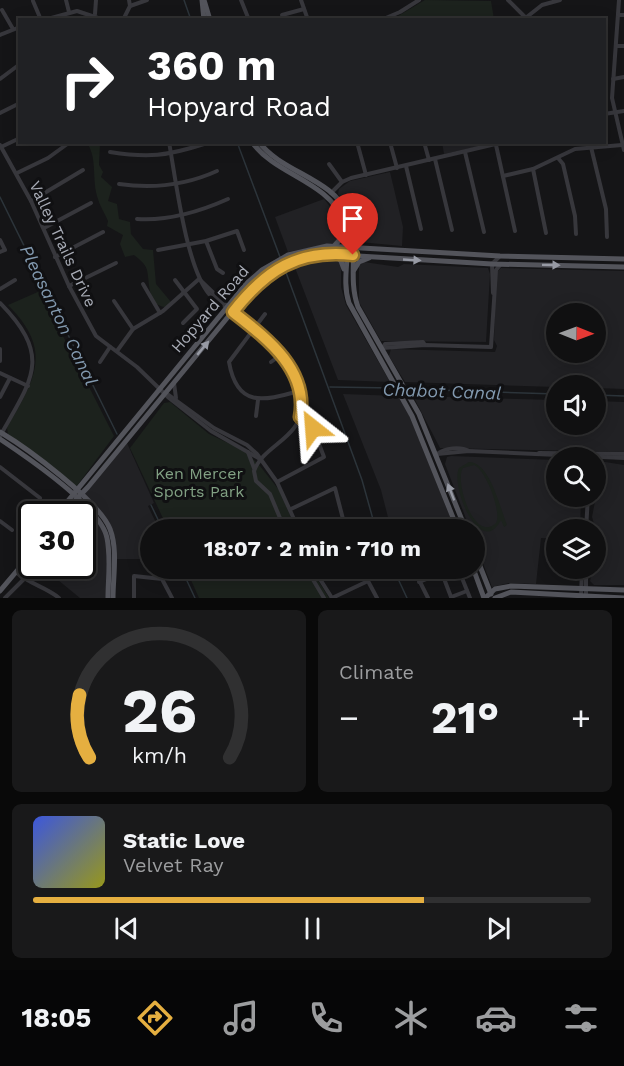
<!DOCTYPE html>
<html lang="en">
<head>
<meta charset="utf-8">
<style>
  :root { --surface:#101011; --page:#19191a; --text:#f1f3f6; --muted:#9c9d9f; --line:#303031; --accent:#e5af40 }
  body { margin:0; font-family:"Work Sans",sans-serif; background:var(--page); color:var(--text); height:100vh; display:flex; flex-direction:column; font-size:22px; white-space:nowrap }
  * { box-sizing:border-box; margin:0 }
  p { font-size:20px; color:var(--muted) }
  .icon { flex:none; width:33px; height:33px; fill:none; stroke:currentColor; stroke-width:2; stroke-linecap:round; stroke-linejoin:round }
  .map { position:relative; height:598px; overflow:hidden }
  .sheet { display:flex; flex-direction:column; gap:12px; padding:12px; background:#090909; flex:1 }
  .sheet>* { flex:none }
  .banner { position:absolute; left:18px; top:18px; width:588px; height:126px; border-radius:0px; box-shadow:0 3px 15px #0003,0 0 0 2px var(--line); background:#202124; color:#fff; overflow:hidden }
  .needle { width:39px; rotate:91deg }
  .tools { position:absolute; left:546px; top:303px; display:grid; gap:12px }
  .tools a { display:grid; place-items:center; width:60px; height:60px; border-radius:50%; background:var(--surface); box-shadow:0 3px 15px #0003,0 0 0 2px var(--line); font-size:30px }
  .speed { position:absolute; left:18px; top:501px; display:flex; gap:12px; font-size:30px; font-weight:700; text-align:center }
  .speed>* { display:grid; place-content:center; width:78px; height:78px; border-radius:50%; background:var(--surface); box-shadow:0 3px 15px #0003,0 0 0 2px var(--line); line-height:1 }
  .speed .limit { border:3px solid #111; border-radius:9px; background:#fff; color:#111 }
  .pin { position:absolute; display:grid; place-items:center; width:51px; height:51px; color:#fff; margin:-62px -26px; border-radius:50% 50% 50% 0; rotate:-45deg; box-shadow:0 0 6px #0007 }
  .pin .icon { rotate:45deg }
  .me { position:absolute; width:66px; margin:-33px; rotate:332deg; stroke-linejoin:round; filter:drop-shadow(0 0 4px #0008) }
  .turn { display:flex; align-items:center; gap:21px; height:126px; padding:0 30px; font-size:27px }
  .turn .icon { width:78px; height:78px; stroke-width:2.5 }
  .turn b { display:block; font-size:42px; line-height:51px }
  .big { font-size:45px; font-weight:700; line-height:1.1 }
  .sheet .widget { flex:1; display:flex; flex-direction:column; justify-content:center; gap:9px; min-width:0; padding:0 21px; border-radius:9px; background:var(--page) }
  .sheet .dial { align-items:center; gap:0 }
  .dial svg { height:156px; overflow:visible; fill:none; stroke:var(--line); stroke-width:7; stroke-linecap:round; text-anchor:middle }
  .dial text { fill:var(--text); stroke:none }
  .song { display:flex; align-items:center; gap:18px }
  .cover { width:72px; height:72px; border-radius:9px; background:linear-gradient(135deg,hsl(230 70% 55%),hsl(60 70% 35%)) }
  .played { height:6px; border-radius:3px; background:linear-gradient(90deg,var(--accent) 70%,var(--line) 70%) }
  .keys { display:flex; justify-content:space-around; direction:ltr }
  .heat { display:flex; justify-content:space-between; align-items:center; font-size:33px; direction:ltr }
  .sheet .tiles { flex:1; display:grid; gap:12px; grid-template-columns:1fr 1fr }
  .widget:last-child { grid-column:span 2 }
  .trip { position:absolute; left:140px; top:519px; width:345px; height:60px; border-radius:30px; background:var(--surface); box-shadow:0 3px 15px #0003,0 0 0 2px var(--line); font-weight:700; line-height:60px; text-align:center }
  .dock { display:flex; height:96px; justify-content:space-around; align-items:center; background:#060607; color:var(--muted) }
  .dock .icon { width:42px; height:42px }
  .dock .selected { color:var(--accent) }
  .dock b { font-size:27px; color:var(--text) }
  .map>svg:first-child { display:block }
</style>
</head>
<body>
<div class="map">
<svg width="624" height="598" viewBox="0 0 624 598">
  <rect width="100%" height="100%" fill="#151517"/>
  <!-- built -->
  <g fill="#212124" fill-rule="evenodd">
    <polygon points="442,142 494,143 444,154"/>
    <polygon points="390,172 403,227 402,246 360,242 349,208 338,194 339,189 350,181"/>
    <polygon points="324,199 336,214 343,235 336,243 288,252 275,217"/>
    <polygon points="338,259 341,264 341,287 346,305 390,382 338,380 294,265"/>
    <polygon points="364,262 398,267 404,264 488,268 490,274 486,342 381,341 359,302 359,266"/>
    <path d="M501,268l123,3v118l-28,-1v-2l-40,1 -151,-5 -16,-26 2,-7 104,3 2,-6 -3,-6 2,-67zM556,314h40v38h-40z"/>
    <polygon points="343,394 398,396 409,415 455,529 391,529 381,490"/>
    <polygon points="413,396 556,400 556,424 596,424 596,401 624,402 624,452 440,448"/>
    <polygon points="127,443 154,503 148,506 159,529 150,530 150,559 116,559 111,527 97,506 83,495"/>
    <polygon points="451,456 556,460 556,496 581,497 580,529 556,530 556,539 541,538 536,584 509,583 492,587 474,540 474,530 470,529 445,464 447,457"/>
    <polygon points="599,461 624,465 624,585 594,585 590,581 593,569 596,568 596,530 592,517 597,491 596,464"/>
    <polygon points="78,501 92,513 106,538 106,598 80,598 41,566 82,566 82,514 67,514"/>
  </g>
  <!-- green -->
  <g fill="#1c221d" fill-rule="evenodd">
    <polygon points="425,0 491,1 494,19 393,19"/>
    <path d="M87,143h13l-1,22 4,7 -2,5 11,10 -4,14 9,3 2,15 11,3 1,12 12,15 10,1 3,34 15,18 -6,5c-18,-2 -15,-24 -18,-37 -2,-7 -8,-11 -13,-15l-9,2 -5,-13 3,-9 -16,-9 1,-5c-3,-7 -8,-15 -10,-22 -7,-19 0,-40 -11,-56z"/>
    <path d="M40,291l74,145 -38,51 -68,-53 -1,-6c28,-49 47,-77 1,-123z"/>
    <polygon points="170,402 209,434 245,451 260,466 279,490 296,529 168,529 130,448 164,403"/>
    <path d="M469,462c21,0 31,46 38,63l-3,2 -3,-7c-21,40 -51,-35 -42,-52zM474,465c12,5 28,47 22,58 -22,21 -42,-43 -33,-55z"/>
    <polygon points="186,569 311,569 329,598 199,598"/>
  </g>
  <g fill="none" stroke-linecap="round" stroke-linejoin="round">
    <!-- stream -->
    <g stroke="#2c343a" stroke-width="1.5">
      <polyline points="184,0 191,20"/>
      <polyline points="237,142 280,257"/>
      <polyline points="0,197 117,434"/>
      <polyline points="284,267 362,480 376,530"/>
      <polyline points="330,387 394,388"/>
      <polyline points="407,389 556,394"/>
      <polyline points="596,395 624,396"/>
      <polyline points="151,505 163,530"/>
      <polyline points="181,568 195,598"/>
      <polyline points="393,568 407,598"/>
    </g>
    <!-- minor -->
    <g stroke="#37373c" stroke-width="4">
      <polyline points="66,0 69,12"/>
      <polyline points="241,0 249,20"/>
      <polyline points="301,0 308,20"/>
      <polyline points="508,0 527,19"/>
      <polyline points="619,0 612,98 624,150"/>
      <polyline points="33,1 41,20"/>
      <polyline points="130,6 147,0"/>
      <polyline points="2,10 13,29"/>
      <polyline points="95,14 96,0"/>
      <polyline points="282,15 304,9"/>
      <polyline points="618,15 624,15"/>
      <polyline points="44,20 77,11 104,20"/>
      <polyline points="123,20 130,6 129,0"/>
      <polyline points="381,20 400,12 419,0"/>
      <polyline points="523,20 542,5 560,0"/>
      <polyline points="0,35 20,27"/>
      <polyline points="616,46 624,46"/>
      <polyline points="0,79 20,64"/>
      <polyline points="613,79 624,77"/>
      <polyline points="0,113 20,103"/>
      <polyline points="604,114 624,111"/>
      <path d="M169,142c7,39 17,124 40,152 36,30 83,53 91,104 1,11 1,21 -6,30 -12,16 -33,24 -40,43l2,10 14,13 15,36"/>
      <polyline points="357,142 366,175"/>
      <polyline points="424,142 429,160"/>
      <polyline points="0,145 31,201 69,286 96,336 137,367 169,398 211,431 260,459"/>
      <polyline points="496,145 515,231"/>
      <polyline points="391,146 397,168"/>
      <polyline points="1,147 20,138"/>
      <polyline points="591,147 606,209 607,237"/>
      <path d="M110,152c38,6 57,4 94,-8"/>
      <polyline points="465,152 484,232"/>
      <polyline points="558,158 563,164 575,216 576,234"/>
      <polyline points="435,159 452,230"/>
      <polyline points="329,164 342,182"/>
      <polyline points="406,166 421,229"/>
      <polyline points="533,169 546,233"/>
      <polyline points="17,173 48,158 70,142"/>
      <polyline points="503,176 533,169 575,149 622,145"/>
      <path d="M119,184c34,5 67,1 98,-13"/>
      <polyline points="331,193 342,182 351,178 504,142"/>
      <polyline points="31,201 83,170"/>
      <path d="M137,219c30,2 64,-8 91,-20"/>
      <polyline points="44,228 91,203"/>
      <polyline points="0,240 5,250 0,252"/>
      <polyline points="206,241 217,269 223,273"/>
      <polyline points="158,250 206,241 237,231 244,250"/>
      <polyline points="55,257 103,232"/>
      <polyline points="199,279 226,305"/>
      <polyline points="175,280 197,309 183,323"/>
      <polyline points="143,284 160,313"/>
      <polyline points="69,286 116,263"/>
      <polyline points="0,289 15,280"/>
      <polyline points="493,293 492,264 500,256"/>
      <polyline points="114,301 133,329"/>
      <path d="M0,303c53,54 32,76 0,133"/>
      <path d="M265,314l-36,48c8,46 34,39 70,29"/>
      <polyline points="382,348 425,345 491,347 496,270 501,264"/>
      <polyline points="0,349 0,361"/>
      <polyline points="382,349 385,344 423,342 425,345"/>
      <polyline points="117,351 133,329 163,311 199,279"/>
      <polyline points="100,362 110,347"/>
      <polyline points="271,362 282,354"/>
      <polyline points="0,373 28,386"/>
      <polyline points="174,383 176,398"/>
      <polyline points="166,393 214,428 247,445 257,454 277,482 299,530"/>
      <polyline points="0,397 10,378"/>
      <polyline points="256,416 258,400"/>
      <polyline points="248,452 254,468"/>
      <polyline points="539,453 624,454"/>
      <polyline points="437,454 469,451 624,458"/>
      <path d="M437,454c8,-6 23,-8 32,-3"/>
      <polyline points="0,467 40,498"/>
      <polyline points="277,482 324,457 313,428 300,417"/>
      <polyline points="291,509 335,488 343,519 323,530"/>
      <polyline points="0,521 12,530"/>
      <polyline points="586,530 588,496"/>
      <polyline points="306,568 324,598"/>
      <polyline points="313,568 332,598 368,581 377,598"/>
      <polyline points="413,568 428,598"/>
      <polyline points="440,568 451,597"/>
      <polyline points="458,568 470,598"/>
      <path d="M16,572c13,12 30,15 43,26"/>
      <polyline points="419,582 442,573"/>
      <polyline points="451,597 467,591"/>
      <polyline points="581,597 582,568"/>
      <polyline points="586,597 586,568"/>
      <polyline points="5,598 24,579"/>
      <polyline points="134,598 134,576 162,579 172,598"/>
    </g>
    <!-- major -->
    <g stroke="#53545b" stroke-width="5">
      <polyline points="202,0 204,20"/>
      <polyline points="204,0 210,20"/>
      <path d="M252,142c23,33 76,39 91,78 11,27 -3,56 6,83l63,113 46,114"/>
      <path d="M259,142c23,31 74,36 89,73 12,30 -1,62 10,92l61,107 47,116"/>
      <polyline points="334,246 346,233"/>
      <polyline points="333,253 341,261 344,269"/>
      <polyline points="354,270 359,262 369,258"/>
      <path d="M0,432c27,16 99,69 110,97 8,21 3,47 3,69"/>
      <path d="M0,439c27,18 101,68 107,99 4,19 1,41 1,60"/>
      <polyline points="65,511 88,487 251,289 273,271 290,262 325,254 492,264 624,267"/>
      <polyline points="63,513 67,502 246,284 262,270 288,255 327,246 500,256 624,259"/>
      <polyline points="474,551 491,594"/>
      <polyline points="473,568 484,598"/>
      <polyline points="0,591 32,553"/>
      <polyline points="485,598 495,589 511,586 624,590"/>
      <polyline points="495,598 511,592 624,598"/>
    </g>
  </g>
  <!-- one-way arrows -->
  <defs><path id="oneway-solid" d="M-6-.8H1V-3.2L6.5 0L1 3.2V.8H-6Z" transform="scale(1.5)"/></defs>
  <g fill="#979aa4">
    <use href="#oneway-solid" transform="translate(412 260) rotate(3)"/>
    <use href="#oneway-solid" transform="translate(551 265) rotate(1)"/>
    <use href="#oneway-solid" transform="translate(203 348) rotate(-50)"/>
    <use href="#oneway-solid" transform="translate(451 492) rotate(-111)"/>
  </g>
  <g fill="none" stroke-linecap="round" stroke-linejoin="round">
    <!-- route casing -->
    <g stroke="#95722a" stroke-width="15">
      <path id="route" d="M313,428l-13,-11c9,-48 -35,-80 -67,-105 33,-42 65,-63 120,-57"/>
    </g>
    <!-- route -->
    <use href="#route" stroke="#e5af40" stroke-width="10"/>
  </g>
  <g text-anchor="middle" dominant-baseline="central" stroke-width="6" stroke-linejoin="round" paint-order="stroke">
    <!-- street labels -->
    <g font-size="16" fill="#a8acb6" stroke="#101012">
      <text transform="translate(63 244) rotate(65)">Valley Trails Drive</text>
      <text transform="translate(210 309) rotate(-49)">Hopyard Road</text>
    </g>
    <!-- park labels -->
    <g font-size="16" fill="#81a083" stroke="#101012">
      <text x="199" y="473">Ken Mercer<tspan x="199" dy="18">Sports Park</tspan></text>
    </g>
    <!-- water labels -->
    <g font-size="18" font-style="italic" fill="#8299af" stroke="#101012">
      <text transform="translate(59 315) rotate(64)">Pleasanton Canal</text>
      <text transform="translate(442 391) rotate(2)">Chabot Canal</text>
    </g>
  </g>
</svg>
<div class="tools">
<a><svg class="needle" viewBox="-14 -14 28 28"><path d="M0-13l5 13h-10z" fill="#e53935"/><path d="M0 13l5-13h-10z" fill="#9c9d9f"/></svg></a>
<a><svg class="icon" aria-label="sound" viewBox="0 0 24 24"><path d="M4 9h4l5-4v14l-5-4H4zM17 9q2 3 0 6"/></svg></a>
<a><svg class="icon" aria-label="search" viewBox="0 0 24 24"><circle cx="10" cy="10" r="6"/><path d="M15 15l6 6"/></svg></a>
<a><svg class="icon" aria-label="layers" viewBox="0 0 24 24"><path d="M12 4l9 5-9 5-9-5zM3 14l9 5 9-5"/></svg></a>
</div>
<div class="speed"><div class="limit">30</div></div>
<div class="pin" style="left:353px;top:255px;background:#d93025"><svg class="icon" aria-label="arrive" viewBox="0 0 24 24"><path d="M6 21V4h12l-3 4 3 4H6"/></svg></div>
<svg class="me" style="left:313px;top:428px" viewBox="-20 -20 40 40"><path d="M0-17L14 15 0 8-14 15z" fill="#e5af40" stroke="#fff" stroke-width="4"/></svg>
<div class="trip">18:07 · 2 min · 710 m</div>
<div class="banner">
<div class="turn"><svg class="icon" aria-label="right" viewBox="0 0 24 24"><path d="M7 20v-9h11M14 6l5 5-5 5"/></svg><div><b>360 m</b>Hopyard Road</div></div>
</div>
</div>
<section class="sheet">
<div class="tiles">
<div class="widget dial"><svg viewBox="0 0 100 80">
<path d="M14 69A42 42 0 1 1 86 69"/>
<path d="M14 69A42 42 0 0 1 9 37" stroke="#e5af40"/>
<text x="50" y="56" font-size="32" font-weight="700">26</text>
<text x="50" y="72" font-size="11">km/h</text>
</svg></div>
<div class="widget"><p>Climate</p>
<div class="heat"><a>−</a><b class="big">21°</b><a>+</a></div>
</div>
<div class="widget">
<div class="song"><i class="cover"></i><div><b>Static Love</b><p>Velvet Ray</p></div></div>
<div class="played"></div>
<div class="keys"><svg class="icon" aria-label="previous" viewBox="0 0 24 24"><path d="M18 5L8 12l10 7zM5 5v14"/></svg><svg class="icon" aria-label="pause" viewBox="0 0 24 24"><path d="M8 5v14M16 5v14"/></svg><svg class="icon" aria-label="next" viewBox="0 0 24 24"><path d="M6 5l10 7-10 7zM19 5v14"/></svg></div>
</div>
</div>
</section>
<nav class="dock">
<b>18:05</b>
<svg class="icon selected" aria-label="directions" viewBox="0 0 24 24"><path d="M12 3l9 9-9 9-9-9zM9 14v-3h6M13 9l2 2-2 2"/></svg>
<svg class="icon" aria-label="music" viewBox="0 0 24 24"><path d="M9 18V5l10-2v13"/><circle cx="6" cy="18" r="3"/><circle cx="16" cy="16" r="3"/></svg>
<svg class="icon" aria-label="phone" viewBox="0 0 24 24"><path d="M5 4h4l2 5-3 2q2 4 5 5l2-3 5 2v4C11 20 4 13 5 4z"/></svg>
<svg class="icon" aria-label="climate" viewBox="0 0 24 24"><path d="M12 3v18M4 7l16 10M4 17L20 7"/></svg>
<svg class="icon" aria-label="car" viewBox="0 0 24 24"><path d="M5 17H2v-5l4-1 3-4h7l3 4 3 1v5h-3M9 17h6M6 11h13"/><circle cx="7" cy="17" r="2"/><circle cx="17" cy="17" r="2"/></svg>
<svg class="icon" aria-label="filters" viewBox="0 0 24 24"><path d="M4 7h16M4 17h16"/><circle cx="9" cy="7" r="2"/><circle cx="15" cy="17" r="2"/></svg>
</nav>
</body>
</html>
